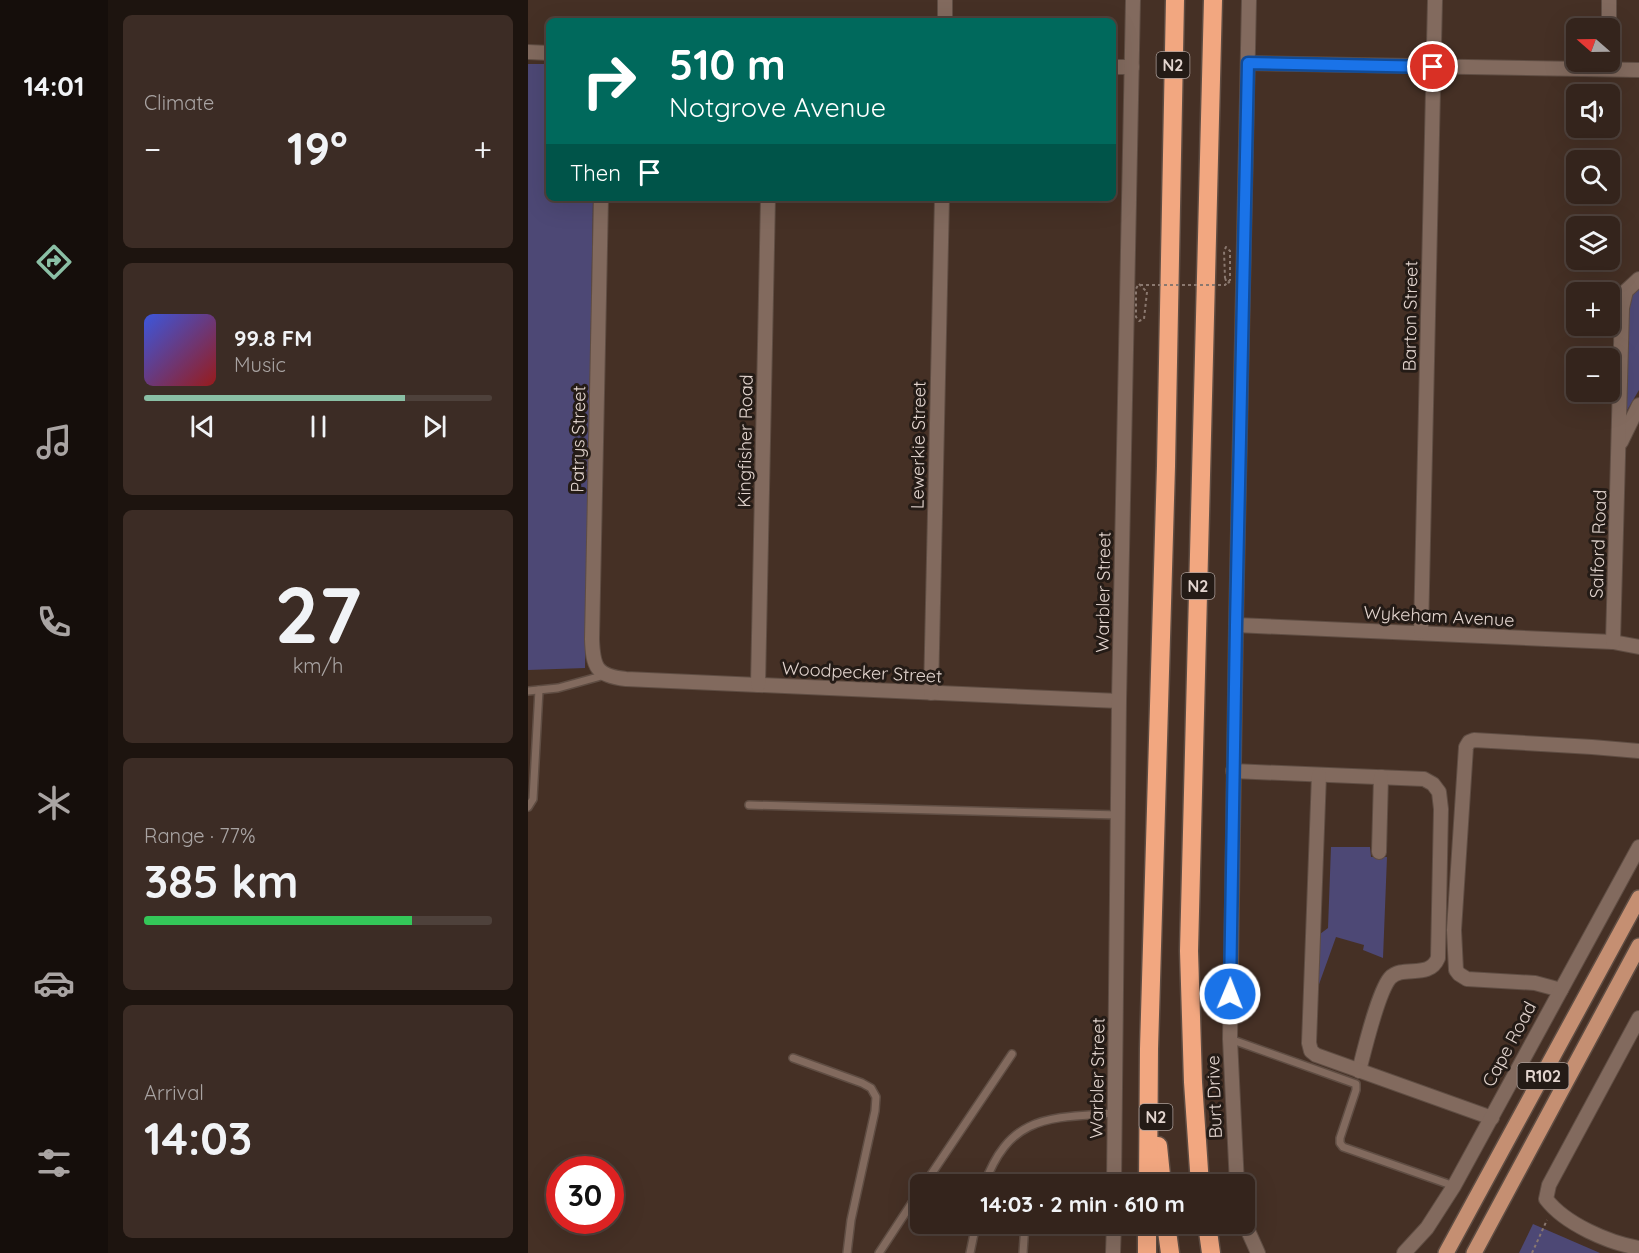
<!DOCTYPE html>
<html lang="en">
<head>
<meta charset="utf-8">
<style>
  :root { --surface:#34241c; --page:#3c2c25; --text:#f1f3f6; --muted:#a9a4a3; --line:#4e413b; --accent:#8abfa5 }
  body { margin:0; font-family:Quicksand,sans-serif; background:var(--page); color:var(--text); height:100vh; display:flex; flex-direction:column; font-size:22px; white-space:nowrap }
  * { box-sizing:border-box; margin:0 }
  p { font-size:20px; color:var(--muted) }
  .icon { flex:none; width:33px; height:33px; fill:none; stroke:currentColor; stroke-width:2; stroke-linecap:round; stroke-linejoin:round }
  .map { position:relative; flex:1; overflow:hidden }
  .panel { display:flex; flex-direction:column; gap:15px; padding:15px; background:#1d140f; width:420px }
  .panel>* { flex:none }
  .guide { position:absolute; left:18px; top:18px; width:570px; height:183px; border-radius:9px; box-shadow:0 6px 24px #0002,0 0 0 2px var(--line); background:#00695c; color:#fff; overflow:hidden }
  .needle { width:39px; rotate:290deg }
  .fabs { position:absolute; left:1038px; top:18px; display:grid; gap:12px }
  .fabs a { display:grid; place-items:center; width:54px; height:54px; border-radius:9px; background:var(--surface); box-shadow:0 6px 24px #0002,0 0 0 2px var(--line); font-size:30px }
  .speed { position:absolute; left:18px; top:1156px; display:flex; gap:12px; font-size:30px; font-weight:700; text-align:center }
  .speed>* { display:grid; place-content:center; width:78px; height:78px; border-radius:50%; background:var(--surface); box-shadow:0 6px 24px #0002,0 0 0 2px var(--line); line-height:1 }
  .speed .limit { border:9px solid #d22; background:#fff; color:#111 }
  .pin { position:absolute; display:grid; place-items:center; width:51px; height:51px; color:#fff; margin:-26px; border:3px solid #fff; border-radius:50%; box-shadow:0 2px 6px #0007 }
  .me { position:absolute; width:66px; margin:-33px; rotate:1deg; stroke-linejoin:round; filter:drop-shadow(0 0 4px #0008) }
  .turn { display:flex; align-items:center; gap:21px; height:126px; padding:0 24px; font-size:27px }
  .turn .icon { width:78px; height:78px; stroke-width:2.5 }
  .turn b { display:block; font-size:42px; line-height:51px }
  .then { display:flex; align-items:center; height:57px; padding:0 24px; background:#0003; gap:12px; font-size:22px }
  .big { font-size:45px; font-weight:700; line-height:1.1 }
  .panel .widget { flex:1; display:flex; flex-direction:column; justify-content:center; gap:9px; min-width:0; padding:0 21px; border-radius:9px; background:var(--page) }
  .panel .dial { align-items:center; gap:0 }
  .dial b { font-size:78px; line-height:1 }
  .song { display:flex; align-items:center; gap:18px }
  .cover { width:72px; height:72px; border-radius:9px; background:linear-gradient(135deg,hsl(230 70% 55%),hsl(0 70% 35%)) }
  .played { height:6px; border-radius:3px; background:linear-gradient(90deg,var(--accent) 75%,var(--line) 75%) }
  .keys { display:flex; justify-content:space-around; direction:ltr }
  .heat { display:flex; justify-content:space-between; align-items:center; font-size:33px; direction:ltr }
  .charge { height:9px; border-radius:4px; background:linear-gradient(90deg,#34c759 77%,var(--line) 0) }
  .trip { position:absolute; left:382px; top:1174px; width:345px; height:60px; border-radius:9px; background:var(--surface); box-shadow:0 6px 24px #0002,0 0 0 2px var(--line); font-weight:700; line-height:60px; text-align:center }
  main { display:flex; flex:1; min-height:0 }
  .menu { display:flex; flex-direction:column; width:108px; justify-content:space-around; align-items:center; background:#150e0b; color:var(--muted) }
  .menu .icon { width:42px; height:42px }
  .menu .active { color:var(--accent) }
  .menu b { font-size:27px; color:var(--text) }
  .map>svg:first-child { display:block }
</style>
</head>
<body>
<main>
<nav class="menu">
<b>14:01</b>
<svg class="icon active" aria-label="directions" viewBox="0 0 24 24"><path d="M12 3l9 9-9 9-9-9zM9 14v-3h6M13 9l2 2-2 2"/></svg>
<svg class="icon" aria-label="music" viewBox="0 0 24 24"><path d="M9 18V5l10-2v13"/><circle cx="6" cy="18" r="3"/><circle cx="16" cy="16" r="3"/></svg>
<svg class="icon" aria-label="phone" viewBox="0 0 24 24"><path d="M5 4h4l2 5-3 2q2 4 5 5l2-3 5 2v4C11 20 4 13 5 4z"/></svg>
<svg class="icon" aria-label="climate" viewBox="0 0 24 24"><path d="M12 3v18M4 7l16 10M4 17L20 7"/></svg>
<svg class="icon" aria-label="car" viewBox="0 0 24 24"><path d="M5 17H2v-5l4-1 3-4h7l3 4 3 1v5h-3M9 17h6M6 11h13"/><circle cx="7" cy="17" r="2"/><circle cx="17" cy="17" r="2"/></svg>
<svg class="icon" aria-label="filters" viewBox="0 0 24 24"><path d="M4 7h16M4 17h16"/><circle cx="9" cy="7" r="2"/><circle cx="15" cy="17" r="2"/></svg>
</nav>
<section class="panel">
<div class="widget"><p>Climate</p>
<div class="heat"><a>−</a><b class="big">19°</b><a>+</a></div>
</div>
<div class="widget">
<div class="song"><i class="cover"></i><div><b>99.8 FM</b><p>Music</p></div></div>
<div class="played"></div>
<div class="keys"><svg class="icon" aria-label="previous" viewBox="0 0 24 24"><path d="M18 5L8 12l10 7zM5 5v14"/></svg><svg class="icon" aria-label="pause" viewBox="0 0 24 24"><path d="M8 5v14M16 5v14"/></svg><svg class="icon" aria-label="next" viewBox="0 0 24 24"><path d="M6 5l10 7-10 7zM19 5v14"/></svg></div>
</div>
<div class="widget dial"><b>27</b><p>km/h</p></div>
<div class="widget"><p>Range · 77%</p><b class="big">385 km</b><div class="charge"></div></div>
<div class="widget"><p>Arrival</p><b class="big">14:03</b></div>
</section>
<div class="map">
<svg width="1111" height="1253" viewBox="0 0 1111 1253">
  <rect width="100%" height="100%" fill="#453025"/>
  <!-- park -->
  <g fill="#4d4875">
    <polygon points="0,64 21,64 21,198 65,198 57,668 0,670"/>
    <polygon points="1111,287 1111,390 1098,412 1100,303 1102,295"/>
    <polygon points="803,847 842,847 843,857 859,857 855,958 835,950 836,945 808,937 790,987 792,934 800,928"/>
    <polygon points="1005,1224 1072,1253 991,1253"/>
  </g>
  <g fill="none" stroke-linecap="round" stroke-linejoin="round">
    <!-- lane casing -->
    <g stroke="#5f4d43" stroke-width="10">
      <g id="lane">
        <polyline points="0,691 30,688 77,675"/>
        <polyline points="221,805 590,815"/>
        <polyline points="0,807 5,799 11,690"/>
        <polyline points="702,1039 828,1084 828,1090 812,1138 812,1143 815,1147 926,1186"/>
        <polyline points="265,1058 334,1083 343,1088 348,1097 347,1111 323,1220 319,1253"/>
        <polyline points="396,1185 484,1054"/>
        <path d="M456,1185c26,-71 65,-67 131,-72"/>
        <polyline points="351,1253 393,1189"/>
        <polyline points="442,1253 448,1224"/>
        <polyline points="495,1253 497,1224"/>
      </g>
    </g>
    <!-- street casing -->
    <g stroke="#5f4d43" stroke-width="16">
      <g id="street">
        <polyline points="417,21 417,0"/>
        <polyline points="1081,28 1081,0"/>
        <polyline points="0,52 21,53"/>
        <polyline points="720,63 1111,70"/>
        <polyline points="585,67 604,67"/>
        <path d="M73,198l-9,441c1,28 4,37 34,40l493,22"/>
        <polyline points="1093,442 1111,405"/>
        <polyline points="708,625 1085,642 1111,647"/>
        <polyline points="893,632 907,0"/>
        <polyline points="1085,642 1094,308 1098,291 1111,279"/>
        <polyline points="230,685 240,198"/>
        <polyline points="403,693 414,198"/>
        <path d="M705,771l191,8 9,5 6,8 2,17 -3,149c-9,22 -35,6 -48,20 -12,14 -26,73 -31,93"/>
        <polyline points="791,775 781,1043 783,1051 788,1055 964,1118"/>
        <polyline points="851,852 853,777"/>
        <polyline points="1033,990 1007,983 939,979 931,974 928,970 926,930 938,747 941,742 946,740 1064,747 1111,751"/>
        <path d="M1111,1018l-90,167 -3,14c19,25 63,44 93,49"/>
        <polyline points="586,1185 591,701 605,0"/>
        <polyline points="709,1185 702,1039 708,625 721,0"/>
        <polyline points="717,1224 730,1253"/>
        <polyline points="585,1253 586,1224"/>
        <polyline points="876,1253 899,1228 926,1186 1111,847"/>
      </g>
    </g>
    <!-- primary casing -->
    <g stroke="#5f4d43" stroke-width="18">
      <g id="primary">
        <polyline points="918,1253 1111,898"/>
        <polyline points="946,1253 1111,946"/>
      </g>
    </g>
    <!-- highway casing -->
    <g stroke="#5f4d43" stroke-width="21">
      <g id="highway">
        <polyline points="630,1146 634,1185"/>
        <polyline points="620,1185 621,1049 638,466 647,0"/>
        <polyline points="672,1185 665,1082 661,951 685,0"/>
        <polyline points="638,1224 642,1253"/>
        <polyline points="679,1224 683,1253"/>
        <polyline points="619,1253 619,1224"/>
      </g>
    </g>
    <!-- path -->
    <g stroke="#8a786f" stroke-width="2" stroke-dasharray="3 3" stroke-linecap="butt">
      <polyline points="697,278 699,283 702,282"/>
      <polyline points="611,284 619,292"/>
      <polyline points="1004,1253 1019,1220"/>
    </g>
    <!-- lane -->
    <use href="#lane" stroke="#826a5e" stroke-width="7"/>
    <!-- street -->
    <use href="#street" stroke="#826a5e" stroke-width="14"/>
    <!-- primary -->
    <use href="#primary" stroke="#c58f72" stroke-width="15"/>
    <!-- highway -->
    <use href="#highway" stroke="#f2a780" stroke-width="18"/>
    <!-- path-bridge -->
    <polyline stroke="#8a786f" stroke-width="2" stroke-dasharray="3 3" stroke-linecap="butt" points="619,292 616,319 611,321 608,317 608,289 610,285 697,285 702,280 702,251 698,247 696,251 697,278"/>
  </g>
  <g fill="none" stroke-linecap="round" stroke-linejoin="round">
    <!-- route casing -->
    <g stroke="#114b97" stroke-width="15">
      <polyline id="route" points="702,994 708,625 720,63 905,67"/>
    </g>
    <!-- route -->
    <use href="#route" stroke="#1a73e8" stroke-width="10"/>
  </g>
  <g text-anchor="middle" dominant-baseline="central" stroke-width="6" stroke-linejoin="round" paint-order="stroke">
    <!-- shield labels -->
    <g fill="#241b16" stroke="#aa9d98" stroke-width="1.5">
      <rect x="628.5" y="52" width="33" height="26" rx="4.5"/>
      <rect x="653.5" y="573" width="33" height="26" rx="4.5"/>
      <rect x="989.5" y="1063" width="51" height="26" rx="4.5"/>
      <rect x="611.5" y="1104" width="33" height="26" rx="4.5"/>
    </g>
    <g font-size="16" font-weight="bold" fill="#e3d5cf">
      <text x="645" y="65">N2</text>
      <text x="670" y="586">N2</text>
      <text x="1015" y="1076">R102</text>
      <text x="628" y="1117">N2</text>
    </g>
    <!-- street labels -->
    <g font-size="18" fill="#e3d5cf" stroke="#241b16">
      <text transform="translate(882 316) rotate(-89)">Barton Street</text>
      <text transform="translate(50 439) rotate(-89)">Patrys Street</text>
      <text transform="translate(217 441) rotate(-89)">Kingfisher Road</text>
      <text transform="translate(390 445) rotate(-89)">Lewerkie Street</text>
      <text transform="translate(1070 544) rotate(-88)">Salford Road</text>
      <text transform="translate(575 592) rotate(-89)">Warbler Street</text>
      <text transform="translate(911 616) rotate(3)">Wykeham Avenue</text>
      <text transform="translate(334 672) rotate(3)">Woodpecker Street</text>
      <text transform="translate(981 1044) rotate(-62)">Cape Road</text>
      <text transform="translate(569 1078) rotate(-89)">Warbler Street</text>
      <text transform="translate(686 1097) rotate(-92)">Burt Drive</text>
    </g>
  </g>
</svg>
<div class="fabs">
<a><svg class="needle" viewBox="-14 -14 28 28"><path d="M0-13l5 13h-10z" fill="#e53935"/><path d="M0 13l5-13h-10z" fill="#a9a4a3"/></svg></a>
<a><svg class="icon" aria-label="sound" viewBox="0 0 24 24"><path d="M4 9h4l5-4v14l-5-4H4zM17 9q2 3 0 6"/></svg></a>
<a><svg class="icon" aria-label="search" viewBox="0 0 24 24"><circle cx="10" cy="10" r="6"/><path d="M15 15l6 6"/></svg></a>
<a><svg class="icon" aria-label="layers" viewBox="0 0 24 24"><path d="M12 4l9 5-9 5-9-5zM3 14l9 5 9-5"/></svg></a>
<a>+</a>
<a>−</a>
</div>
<div class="speed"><div class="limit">30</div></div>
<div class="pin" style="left:905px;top:67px;background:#d93025"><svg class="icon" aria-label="arrive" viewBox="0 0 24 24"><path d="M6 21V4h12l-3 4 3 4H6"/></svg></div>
<svg class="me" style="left:702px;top:994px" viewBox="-20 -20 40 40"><circle r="17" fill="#1a73e8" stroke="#fff" stroke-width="3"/><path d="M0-11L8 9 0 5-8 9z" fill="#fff"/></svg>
<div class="trip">14:03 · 2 min · 610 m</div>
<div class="guide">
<div class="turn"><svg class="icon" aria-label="right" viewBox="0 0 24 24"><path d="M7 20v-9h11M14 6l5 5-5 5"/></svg><div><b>510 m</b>Notgrove Avenue</div></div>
<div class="then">Then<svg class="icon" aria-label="arrive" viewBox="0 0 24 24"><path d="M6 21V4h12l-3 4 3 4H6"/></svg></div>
</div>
</div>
</main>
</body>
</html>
